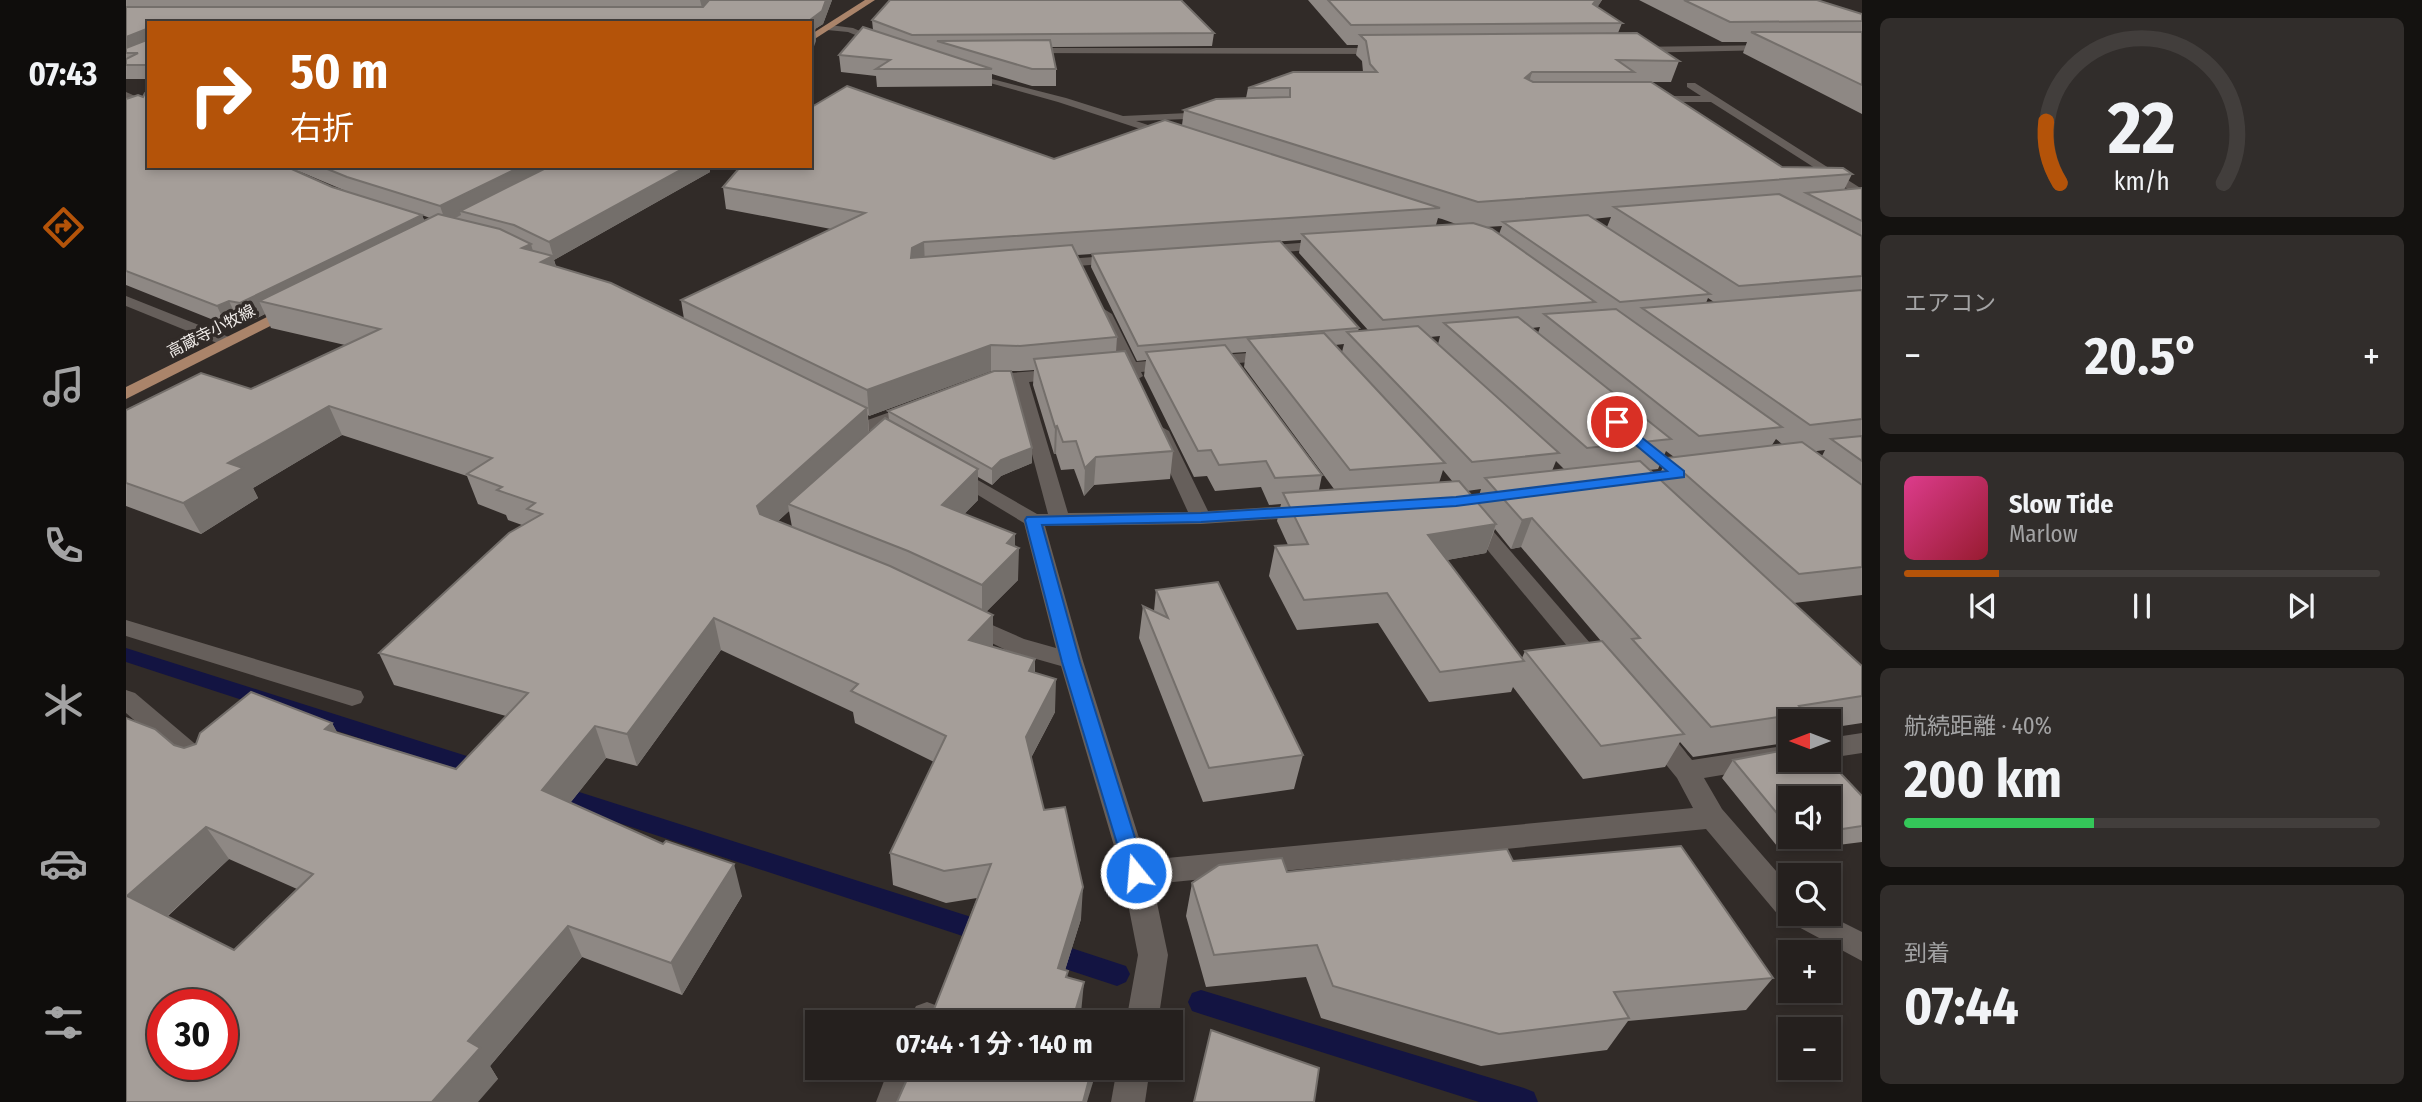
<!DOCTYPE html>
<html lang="ja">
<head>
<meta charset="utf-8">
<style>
  :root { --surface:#25201e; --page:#312d2b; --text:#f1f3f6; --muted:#a3a3a4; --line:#423e3c; --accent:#b45309 }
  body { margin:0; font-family:"Fira Sans Condensed","Noto Sans JP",sans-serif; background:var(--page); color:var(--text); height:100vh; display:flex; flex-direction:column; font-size:26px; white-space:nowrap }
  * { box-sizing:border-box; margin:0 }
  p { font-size:23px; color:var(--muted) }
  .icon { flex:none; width:38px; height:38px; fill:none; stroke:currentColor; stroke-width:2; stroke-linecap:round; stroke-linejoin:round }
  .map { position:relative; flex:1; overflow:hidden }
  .details { display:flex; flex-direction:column; gap:18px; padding:18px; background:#141210; width:560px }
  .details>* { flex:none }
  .hud { position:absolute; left:21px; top:21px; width:665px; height:147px; border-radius:0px; box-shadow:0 4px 10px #0003,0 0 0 2px var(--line); background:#b45309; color:#fff; overflow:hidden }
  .needle { width:46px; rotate:270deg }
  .controls { position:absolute; left:1652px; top:709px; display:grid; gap:14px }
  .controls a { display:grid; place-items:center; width:63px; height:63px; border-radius:0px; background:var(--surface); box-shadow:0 4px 10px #0003,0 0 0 2px var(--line); font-size:35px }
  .speed { position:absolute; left:21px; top:989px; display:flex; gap:14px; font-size:35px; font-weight:700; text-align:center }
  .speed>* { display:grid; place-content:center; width:91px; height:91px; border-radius:50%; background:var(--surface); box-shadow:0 4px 10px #0003,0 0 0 2px var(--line); line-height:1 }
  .speed .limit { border:10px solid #d22; background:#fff; color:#111 }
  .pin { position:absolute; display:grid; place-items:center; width:60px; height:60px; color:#fff; margin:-30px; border:4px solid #fff; border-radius:50%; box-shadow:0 2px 7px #0007 }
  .me { position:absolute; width:77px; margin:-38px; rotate:343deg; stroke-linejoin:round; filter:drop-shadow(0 0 5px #0008) }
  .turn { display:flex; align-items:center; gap:24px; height:147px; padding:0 28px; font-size:32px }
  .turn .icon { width:91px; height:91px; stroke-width:2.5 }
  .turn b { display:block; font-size:49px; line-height:60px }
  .big { font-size:52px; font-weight:700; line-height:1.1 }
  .details .card { flex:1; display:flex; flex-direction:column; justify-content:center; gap:10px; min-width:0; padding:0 24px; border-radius:10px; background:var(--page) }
  .details .dial { align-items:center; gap:0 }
  .dial svg { height:182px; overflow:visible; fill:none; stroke:var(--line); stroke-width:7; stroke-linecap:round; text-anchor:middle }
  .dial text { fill:var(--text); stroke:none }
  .song { display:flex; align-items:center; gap:21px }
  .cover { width:84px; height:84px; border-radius:10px; background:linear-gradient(135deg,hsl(330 70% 55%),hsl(350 70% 35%)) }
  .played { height:7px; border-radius:4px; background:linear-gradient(90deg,var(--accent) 20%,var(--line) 20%) }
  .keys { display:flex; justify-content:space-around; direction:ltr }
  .heat { display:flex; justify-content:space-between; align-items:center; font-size:38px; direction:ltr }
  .charge { height:10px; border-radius:5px; background:linear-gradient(90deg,#34c759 40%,var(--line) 0) }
  .trip { position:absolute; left:679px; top:1010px; width:378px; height:70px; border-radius:0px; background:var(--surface); box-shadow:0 4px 10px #0003,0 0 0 2px var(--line); font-weight:700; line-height:70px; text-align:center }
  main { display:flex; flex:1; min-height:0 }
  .tab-bar { display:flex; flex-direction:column; width:126px; justify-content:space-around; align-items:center; background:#0f0d0c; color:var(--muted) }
  .tab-bar .icon { width:49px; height:49px }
  .tab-bar .current { color:var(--accent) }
  .tab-bar b { font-size:32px; color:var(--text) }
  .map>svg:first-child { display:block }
</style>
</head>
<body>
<main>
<nav class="tab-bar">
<b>07:43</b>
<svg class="icon current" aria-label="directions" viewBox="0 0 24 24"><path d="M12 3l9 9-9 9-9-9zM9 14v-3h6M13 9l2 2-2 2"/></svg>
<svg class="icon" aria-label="music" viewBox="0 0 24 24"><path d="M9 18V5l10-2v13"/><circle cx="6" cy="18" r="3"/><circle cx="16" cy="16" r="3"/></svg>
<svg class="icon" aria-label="phone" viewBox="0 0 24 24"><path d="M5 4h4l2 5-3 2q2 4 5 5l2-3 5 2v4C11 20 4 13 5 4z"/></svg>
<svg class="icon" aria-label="climate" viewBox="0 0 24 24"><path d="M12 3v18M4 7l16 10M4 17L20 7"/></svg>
<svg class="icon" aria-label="car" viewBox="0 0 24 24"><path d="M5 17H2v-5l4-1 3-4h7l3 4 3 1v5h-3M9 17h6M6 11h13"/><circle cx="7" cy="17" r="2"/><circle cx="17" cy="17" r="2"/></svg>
<svg class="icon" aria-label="filters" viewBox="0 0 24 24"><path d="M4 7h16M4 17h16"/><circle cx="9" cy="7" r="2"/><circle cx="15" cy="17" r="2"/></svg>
</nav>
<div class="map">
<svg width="1736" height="1102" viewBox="0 0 1736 1102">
  <rect width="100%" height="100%" fill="#312b28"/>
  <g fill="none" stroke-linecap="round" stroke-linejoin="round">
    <!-- stream -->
    <g fill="#131442" fill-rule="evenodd">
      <polygon points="0,648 366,764 369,770 366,776 358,779 0,662"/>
      <polygon points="425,783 861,922 870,925 873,933 870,941 861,944 417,798 414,792 417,786"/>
      <polygon points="921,940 1000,966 1004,974 1000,982 991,986 912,960 908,952 912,944"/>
      <polygon points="1075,990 1398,1088 1408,1092 1412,1102 1353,1102 1075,1014 1066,1011 1062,1002 1066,993"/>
    </g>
    <!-- minor -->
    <g fill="#665f5b" fill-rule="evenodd">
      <polygon points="704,25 727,28 764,44 759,47 722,32 701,30"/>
      <polygon points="1649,45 1646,50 1507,53 1502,50 1507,47"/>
      <polygon points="898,48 1258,48 1263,51 1258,54 895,53"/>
      <polygon points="835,71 940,98 997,116 1084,112 1089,115 1084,118 1010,121 1049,134 1051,136 1045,139 932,102 835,75"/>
      <polygon points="1561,83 1569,83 1736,189 1736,198 1585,102 1523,102 1518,99 1523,96 1575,96 1561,87"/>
      <polygon points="0,92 23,102 23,109 0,99"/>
      <polygon points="1200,241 1205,242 1205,248 1134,254 1127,250 1134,246"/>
      <polygon points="994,255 1001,259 999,262 928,268 921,264 928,260"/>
      <polygon points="0,296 108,339 110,342 102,347 96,345 0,306"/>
      <polygon points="978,309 986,314 1010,362 1047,359 1053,360 1053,368 1015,372 1017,376 1009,381 1003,380 999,373 972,374 970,370 972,366 994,364 970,314"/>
      <polygon points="1148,351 1154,353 1154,359 1082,366 1074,361 1082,356"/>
      <path d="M935,369l8,5 -2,4 -38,4 39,131 120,-1 -37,-81 9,-5 9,5 39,80 98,-6 10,6 -10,6 -105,7 -156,2 38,135 63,199 547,-52 -16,-30 -36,-44 4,-7c21,-6 34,18 47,33l98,-15v15h10l-1,2 -95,16 18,31 68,78v27h36l36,18v29l-82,-44 -74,-88 -553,55 15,71 -10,67h-32l12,-67 -16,-82 -61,-207 -53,-15 -49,-24 -3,-5 3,-5 8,-3 57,25 32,9 -32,-125 -79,-48 3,-4h14l75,43h11l-35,-131 -27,2 -8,-5 8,-5z"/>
      <polygon points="781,406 790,411 787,415 742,431 733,426 736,422"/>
      <polygon points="1347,514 1354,516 1477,658 1481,664 1477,670 1469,672 1461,670 1340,524 1337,520 1340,516"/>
      <polygon points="0,620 235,691 238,697 235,703 226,706 0,636"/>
      <polygon points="0,690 9,693 87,759 91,766 87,773 78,776 69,773 0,713"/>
      <polygon points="1736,733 1736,753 1703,758 1703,738"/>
      <polygon points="801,1002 812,1006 817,1017 815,1022 782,1022 790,1006"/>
      <polygon points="763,1068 796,1068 784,1102 750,1102"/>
      <polygon points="991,1068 1024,1068 1019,1102 985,1102"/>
    </g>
    <!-- major -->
    <g fill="#aa846a" fill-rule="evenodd">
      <polygon points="739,0 749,0 684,42 684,35"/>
      <polygon points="167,304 175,309 172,312 0,399 0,387"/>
    </g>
  </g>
  <!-- wall -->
  <g fill="#8e8884" fill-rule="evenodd">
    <polygon points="0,0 582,0 577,7 583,0 706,0 697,24 689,29 690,41 684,23 23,23 23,79 0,79"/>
    <path d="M1182,0h294l-5,7 25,16 -4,10 61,28 -8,21h-40l151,85 70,7 -8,16 18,-2v407l-68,8 68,63v57l-33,5v-7h-39v14l-5,8 -92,14 -13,-15 -15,25 -82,12 -70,-92 -2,5 -82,10 -51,-79 -81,7 -28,-54 6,-30 13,-1 -11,-24 4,-17 -12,1 -8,-18 -46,4 -8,-15 -13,1 -50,-101 2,-16 -9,1 -46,-94 1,-13 -15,1 40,82 -1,15 57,99 -3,28 -76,6 -10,11 -10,-27 -13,1 -5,-16h-2l-21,-69 1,-15 -14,1h-20l32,77v15l-31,13 -9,9 -14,-8v23l-14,14 51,33 3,33 -32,32 7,35 42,12v14l20,39 -24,46 13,52 37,109 -16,51 16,43 -3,9h-149l48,-124 -31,5 -53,-18 -3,-32 44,-91 -79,-39 -2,-11 -132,-62 -84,116 -31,-8 -36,45 172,93 -60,99 -100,-38 -92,109 8,13 -372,23 48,-357 10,3 148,-25 5,10 119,36 50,-53 -112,-31 -15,-32 143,-128 -14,-5 -2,-5 -28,-11 -11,-28 -125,-41 -89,53 5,10 -57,36 -75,-28v-96l125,-21 94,-44 -74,-17 -6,-14 -16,8 -11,-2 -12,5 -100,-40v-186l17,-2 6,69h560l1,6 -156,88 2,6 128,53 -3,-19 150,-71 -105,-20 -3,-22 331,-28 128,-34 2,-15 62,-12 2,-10 115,-16 -1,-11 -6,-6 2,-10h-11zM170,170l50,21 -14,-4zM296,215l8,3 -6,2zM1485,217l-4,10 -14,-8zM1312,218l4,1 14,5 -20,1zM1376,226l-3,8 -13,-7zM1175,240l-2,13 69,77 -10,1 1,-3 -151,-82zM1582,298l6,4 -8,1zM1414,327l-2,6 -6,-5zM1314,336l-2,8 -8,-7zM1218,344l-2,8 -7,-7zM1120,352l-2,15 90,122 -15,1 3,-15 -91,-122zM865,371h3l-106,40 1,9 -20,12 -1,-17 1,1zM1650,439l6,5 -10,1zM1699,450l-3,6 -7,-5h2zM1540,451l8,6 -7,1 -9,20 -9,-8 9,-1zM1430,461l9,9 -13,1zM1317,470l10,12 -14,1zM1355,489l-4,13 -10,-11zM663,511l3,16 -14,-6zM1369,529l16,20 10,-2 80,94 -76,10 -3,7 -75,-98 39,-7zM103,859l68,30 -63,61 -67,-33z"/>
    <polygon points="1513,0 1691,0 1736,14 1736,114 1617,53 1621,42 1596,42"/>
    <polygon points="746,20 1088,33 1086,46 926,47 930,69 930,86 906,86 866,74 866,86 751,87 750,76 715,72 713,55 747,30"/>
    <polygon points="1030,590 1177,755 1168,789 1077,802 1013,638 1017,606 1028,611"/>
    <path d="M1607,760l129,36v46l-72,9 -6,-6 -7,1 -55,-68zM1664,798h39v38h-39z"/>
    <polygon points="1387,861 1647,978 1620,1010 1502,1021 1481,1050 1355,1066 1195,1018 1180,977 1080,987 1060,916 1066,883 1161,872"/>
  </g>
  <!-- shaded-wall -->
  <g fill="#746f6b">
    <polygon points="574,0 582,0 576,8"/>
    <polygon points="700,0 706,0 697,24 689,29 690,41 684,57 684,23 680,23"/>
    <polygon points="1470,0 1476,0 1461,24 1467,4"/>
    <polygon points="18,30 23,41 0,53 0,37"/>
    <polygon points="1406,72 1400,93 1399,78"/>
    <polygon points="396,166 433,166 334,211 335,215 320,223 314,206"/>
    <polygon points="562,166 583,166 584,172 428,260 434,282 415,262 427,256 423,242"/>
    <polygon points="296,215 302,232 133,301 139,314 123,322 114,303"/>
    <polygon points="798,242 799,266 785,258 786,248"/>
    <polygon points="405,244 412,269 396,248"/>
    <polygon points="103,301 112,320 100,325 91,306"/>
    <polygon points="865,345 865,371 743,416 741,390"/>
    <polygon points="203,406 216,435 127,488 132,498 75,534 57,503 102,463"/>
    <polygon points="741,408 743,437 662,504 663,511 636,536 631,506"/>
    <polygon points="931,426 930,454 928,454 929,427"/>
    <polygon points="906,448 906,463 875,476 866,485 866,469 875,460"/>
    <polygon points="970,457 968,485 958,496 959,468"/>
    <polygon points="852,469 852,500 817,536 816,505"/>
    <polygon points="1406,518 1395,547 1385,549 1396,520"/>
    <polygon points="1370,524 1360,553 1293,565 1302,535"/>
    <polygon points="889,534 889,552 893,548 892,580 856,616 856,585 881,543"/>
    <polygon points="867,615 867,647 843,640"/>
    <polygon points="588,618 595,650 511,766 501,734"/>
    <polygon points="909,659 908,691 903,671"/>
    <polygon points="930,679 929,712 899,769 900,737"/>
    <polygon points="206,723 224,755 199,729"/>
    <polygon points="469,726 480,758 429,822 416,790"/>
    <polygon points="80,827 103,859 28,928 1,896"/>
    <polygon points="608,864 616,896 556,995 545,963"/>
    <polygon points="957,887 955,919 930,999 932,968"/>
    <polygon points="442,926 456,957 364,1066 372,1079 352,1102 306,1102 342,1041"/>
    <polygon points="958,982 955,1013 952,1022 946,1022"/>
    <polygon points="966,1068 969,1068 968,1079 961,1102 957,1102"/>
  </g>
  <!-- building -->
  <g fill="#a59e99" stroke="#746f6b" stroke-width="2" fill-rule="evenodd">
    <polygon points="583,0 700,0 696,11 680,23 23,23 23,65 0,65 0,59 12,53 0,53 0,48 18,41 18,30 0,37 0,7 577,7"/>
    <polygon points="764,0 1055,0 1088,33 786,35 746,20"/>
    <polygon points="1202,0 1470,0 1467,4 1496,23 1225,25"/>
    <polygon points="1558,0 1691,0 1736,14 1736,21 1604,22"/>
    <polygon points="737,27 866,69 750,69 764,60 713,55"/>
    <polygon points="689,28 684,40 684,30"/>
    <polygon points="1625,32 1736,32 1736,85"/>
    <polygon points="1511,33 1553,61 1491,60 1508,72 1406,72 1399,78 1407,82 1525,82 1656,167 1717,168 1726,174 1352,202 1058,110 1090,99 1164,97 1164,88 1122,88 1167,72 1251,72 1244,64 1240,41 1234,35"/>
    <polygon points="924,40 930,69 906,69 811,41"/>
    <polygon points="721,86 928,159 1039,120 1314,208 798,242 786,248 785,258 946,245 991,337 894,346 865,345 741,390 555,300 739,213 597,187 615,166 684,166 684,108"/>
    <polygon points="23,92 23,166 159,166 206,187 296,215 114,303 103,301 91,306 0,271 0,99 12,95 17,97 19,93"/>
    <polygon points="194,166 396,166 314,206 221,177"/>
    <polygon points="424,166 562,166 423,242 388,225 334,211"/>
    <polygon points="1736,188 1736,221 1680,193"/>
    <polygon points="1653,194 1736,236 1736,276 1613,286 1488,207"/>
    <path d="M312,214l62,15 31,15 -9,4 31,8 -12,6 70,21 256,125 -110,98 3,8 130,52 103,49 -24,25 66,19 -6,12 27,8 -30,58 18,73 21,-3 18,80 -25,81 10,3 -2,6 18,5 -12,40h-143l62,-158 -47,7 -54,-18 56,-117 -95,-45 7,-7 -144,-66 -87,116 -32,-8 -53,64 121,54 3,-3 68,23 -63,99 -103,-37 -100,115 12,7 -48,54h-306v-384l29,11 19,16 10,3 12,-4 4,-11 51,-41 81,31 -7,6 131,40 72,-76 -149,-40 130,-120 33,-19 -15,-5 8,-6 -38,-13 5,-3 -35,-13 25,-16 -163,-52 -101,57 15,5 -60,35 -57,-20v-73l75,-37 50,16 129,-60 -121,-28zM80,827l107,47 -79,76 -107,-54zM37,1004h59v60h-59z"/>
    <polygon points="1462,215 1584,294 1494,302 1377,222"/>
    <polygon points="1347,223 1366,229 1469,302 1257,320 1176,234"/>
    <polygon points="1154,241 1233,328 1012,346 966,254"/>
    <polygon points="1736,290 1736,419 1684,425 1516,308"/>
    <polygon points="1490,309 1656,427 1573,436 1418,314"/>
    <polygon points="1392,317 1545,439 1461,448 1318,323"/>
    <polygon points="1292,326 1433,453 1346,462 1221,332"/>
    <polygon points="1198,333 1319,463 1224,470 1122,339"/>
    <polygon points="1099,345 1196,475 1149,478 1140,461 1093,465 1085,450 1072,451 1020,352"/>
    <polygon points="999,351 1047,451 970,457 959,468 950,441 937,442 931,426 929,427 908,359"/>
    <polygon points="868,371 885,371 906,448 875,460 866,469 762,411"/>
    <polygon points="759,418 852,469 816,505 889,534 881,543 893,548 856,585 782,551 662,504"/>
    <polygon points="1736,436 1736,461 1705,439"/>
    <polygon points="1676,442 1736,485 1736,567 1673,574 1541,458"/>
    <polygon points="1514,461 1736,666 1736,696 1673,706 1679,713 1585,727 1506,639 1514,638 1406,518 1396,520 1359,478"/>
    <polygon points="1333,481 1370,524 1302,535 1398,661 1314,672 1261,593 1178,600 1149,546 1182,544 1157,493"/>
    <polygon points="1092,582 1177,755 1083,768 1017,606 1042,618 1030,590"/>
    <polygon points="1476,641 1558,734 1475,746 1399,651"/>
    <polygon points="1664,749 1664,760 1702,760 1736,796 1736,826 1703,831 1703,798 1664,798 1664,829 1607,760"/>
    <polygon points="1555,846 1647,978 1488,992 1503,1018 1373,1034 1207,986 1191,945 1088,955 1066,883 1093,865 1156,858 1161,872 1381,849 1387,861"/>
    <polygon points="1085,1030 1193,1068 1188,1102 1068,1102"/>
    <polygon points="786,1068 966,1068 957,1102 771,1102"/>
  </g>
  <!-- route -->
  <polygon fill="#1a73e8" stroke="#114b97" stroke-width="2" points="1491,418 1558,471 1558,477 1330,506 1075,522 916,525 954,662 1020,873 1017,880 1010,883 1002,880 936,662 899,520 901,517 1075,513 1330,497 1541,471 1486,425 1484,422"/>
  <g text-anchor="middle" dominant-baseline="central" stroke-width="7" stroke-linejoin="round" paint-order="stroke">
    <!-- far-street labels -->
    <g font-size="16" fill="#f0ece9" stroke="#312b28">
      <text transform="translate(85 331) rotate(-27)">高蔵寺小牧線</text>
    </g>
  </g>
</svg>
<div class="controls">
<a><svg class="needle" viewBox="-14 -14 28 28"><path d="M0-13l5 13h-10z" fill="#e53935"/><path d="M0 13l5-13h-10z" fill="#a3a3a4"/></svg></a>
<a><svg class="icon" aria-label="sound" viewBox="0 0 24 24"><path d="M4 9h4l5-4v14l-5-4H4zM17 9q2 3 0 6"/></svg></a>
<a><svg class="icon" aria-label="search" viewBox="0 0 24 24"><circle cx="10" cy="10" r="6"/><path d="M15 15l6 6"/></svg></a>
<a>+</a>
<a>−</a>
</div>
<div class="speed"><div class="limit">30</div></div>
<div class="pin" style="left:1491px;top:422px;background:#d93025"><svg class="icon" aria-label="arrive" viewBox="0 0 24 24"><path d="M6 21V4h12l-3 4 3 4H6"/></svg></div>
<svg class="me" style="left:1010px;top:873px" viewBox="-20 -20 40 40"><circle r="17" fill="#1a73e8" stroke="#fff" stroke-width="3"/><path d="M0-11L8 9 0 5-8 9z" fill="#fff"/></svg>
<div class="trip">07:44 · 1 分 · 140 m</div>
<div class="hud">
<div class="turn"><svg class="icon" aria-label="right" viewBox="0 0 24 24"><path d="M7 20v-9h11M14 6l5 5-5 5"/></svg><div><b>50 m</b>右折</div></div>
</div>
</div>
<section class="details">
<div class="card dial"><svg viewBox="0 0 100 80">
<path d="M14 69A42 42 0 1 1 86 69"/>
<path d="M14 69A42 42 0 0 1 8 42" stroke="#b45309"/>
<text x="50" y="56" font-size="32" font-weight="700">22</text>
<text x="50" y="72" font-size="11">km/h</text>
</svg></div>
<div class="card"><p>エアコン</p>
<div class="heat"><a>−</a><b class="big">20.5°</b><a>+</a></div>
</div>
<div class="card">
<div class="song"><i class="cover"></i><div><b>Slow Tide</b><p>Marlow</p></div></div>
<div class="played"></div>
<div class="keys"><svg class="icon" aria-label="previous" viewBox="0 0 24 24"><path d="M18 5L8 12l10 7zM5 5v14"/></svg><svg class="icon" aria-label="pause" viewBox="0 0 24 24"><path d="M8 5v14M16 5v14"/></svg><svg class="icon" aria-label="next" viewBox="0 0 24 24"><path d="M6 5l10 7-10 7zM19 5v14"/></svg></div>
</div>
<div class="card"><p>航続距離 · 40%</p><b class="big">200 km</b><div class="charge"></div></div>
<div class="card"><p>到着</p><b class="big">07:44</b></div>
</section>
</main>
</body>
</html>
